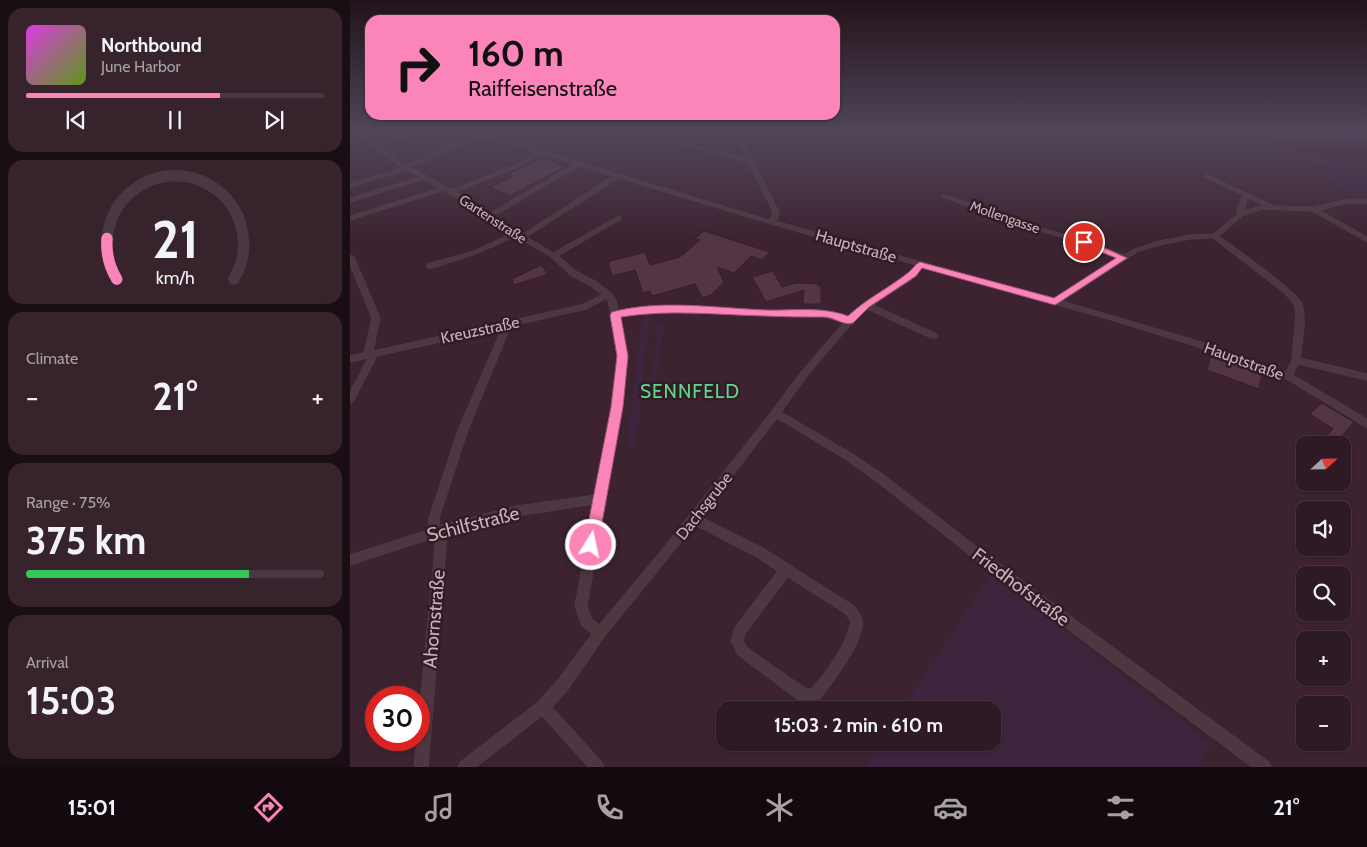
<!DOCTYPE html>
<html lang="en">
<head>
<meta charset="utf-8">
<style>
  :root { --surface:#2e1a24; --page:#36232c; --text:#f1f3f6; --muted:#a7a1a6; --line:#493841; --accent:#fb85b9 }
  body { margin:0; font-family:Cabin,sans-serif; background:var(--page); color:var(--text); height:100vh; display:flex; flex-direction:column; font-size:19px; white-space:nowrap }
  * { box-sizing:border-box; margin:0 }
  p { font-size:16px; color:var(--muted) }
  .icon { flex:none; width:28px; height:28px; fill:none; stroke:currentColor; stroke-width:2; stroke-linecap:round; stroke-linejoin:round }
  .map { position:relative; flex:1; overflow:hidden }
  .side { display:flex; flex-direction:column; gap:8px; padding:8px; background:#190e14; width:350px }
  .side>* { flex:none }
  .top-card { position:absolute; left:15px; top:15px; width:475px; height:105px; border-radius:15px; box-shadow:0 1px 4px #0004,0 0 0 1px var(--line); background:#fb85b9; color:#111; overflow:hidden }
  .needle { width:32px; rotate:68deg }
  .buttons { position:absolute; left:946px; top:436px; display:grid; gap:10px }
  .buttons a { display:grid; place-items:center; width:55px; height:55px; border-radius:10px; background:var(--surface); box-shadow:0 1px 4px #0004,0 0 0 1px var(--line); font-size:25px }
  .speed { position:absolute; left:15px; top:686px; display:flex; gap:10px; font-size:25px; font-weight:700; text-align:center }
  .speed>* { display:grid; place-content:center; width:65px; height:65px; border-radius:50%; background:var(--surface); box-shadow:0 1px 4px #0004,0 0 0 1px var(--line); line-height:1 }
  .speed .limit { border:8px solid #d22; background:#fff; color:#111 }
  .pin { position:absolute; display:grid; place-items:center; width:42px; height:42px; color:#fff; margin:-21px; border:2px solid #fff; border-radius:50%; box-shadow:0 1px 5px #0007 }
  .me { position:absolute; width:55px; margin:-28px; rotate:10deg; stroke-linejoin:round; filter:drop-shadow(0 0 4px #0008) }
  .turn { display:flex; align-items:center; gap:18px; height:105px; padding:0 20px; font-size:22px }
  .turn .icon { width:65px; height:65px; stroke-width:2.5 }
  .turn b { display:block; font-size:35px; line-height:42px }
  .big { font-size:38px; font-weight:700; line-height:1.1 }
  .side .card { flex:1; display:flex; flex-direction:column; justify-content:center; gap:8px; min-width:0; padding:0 18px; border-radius:15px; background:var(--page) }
  .side .dial { align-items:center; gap:0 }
  .dial svg { height:130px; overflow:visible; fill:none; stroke:var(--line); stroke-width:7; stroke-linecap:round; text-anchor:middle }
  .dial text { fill:var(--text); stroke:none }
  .song { display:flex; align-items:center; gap:15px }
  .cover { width:60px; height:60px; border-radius:8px; background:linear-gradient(135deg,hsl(300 70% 55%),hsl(90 70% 35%)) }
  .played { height:5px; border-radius:2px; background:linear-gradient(90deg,var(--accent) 65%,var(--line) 65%) }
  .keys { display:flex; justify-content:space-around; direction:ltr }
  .heat { display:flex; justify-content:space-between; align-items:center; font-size:28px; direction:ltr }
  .charge { height:8px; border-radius:4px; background:linear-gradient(90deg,#34c759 75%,var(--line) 0) }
  .trip { position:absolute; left:366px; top:701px; width:285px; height:50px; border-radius:15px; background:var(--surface); box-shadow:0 1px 4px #0004,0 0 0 1px var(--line); font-weight:700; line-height:50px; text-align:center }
  .dock { display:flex; height:80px; justify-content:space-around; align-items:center; background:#120a0e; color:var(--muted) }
  .dock .icon { width:35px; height:35px }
  .dock .on { color:var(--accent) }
  .dock b { font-size:22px; color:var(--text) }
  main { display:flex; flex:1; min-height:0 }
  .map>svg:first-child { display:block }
</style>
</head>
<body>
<main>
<section class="side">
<div class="card">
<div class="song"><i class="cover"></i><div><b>Northbound</b><p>June Harbor</p></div></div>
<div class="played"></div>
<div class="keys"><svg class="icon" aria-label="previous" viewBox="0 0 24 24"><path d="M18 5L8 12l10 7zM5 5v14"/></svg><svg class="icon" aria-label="pause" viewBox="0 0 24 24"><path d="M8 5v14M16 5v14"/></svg><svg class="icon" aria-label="next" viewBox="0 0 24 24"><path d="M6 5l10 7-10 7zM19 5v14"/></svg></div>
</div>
<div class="card dial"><svg viewBox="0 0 100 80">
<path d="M14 69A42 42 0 1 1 86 69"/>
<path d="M14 69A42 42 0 0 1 8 44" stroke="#fb85b9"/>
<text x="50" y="56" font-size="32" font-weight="700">21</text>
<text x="50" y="72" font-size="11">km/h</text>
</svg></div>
<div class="card"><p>Climate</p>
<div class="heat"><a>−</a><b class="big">21°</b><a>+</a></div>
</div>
<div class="card"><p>Range · 75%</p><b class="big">375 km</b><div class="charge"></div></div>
<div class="card"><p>Arrival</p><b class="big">15:03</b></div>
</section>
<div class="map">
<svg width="1017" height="767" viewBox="0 0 1017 767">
  <rect width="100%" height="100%" fill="#3d2330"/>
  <!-- green -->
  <g fill="#3e253d">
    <polygon points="910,141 979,159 1017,163 1017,194 995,192 979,174 978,165 939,158 926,148"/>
    <polygon points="300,318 286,445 276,446 292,319"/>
    <polygon points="306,325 314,325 304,388 301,388 307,335 305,335"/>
    <polygon points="640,575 742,650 741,652 861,743 849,767 514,767 530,743 642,742 642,710 552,710"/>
  </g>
  <!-- water -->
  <polygon fill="#3b1627" points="798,133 975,133 1017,140 1017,163 979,159 879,134 869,136"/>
  <!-- building -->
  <g fill="#543544" stroke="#341e28">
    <polygon points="193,158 215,167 160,196 141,187 163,176 158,174"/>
    <polygon points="354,231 420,252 412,260 401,256 384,273 367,267 374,282 361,295 352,298 345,284 302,296 300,291 293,293 285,270 262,276 258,262 295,252 300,265 330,257 350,240 345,239"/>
    <polygon points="191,265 198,274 164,285 162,279"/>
    <polygon points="423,271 432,287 446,283 471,284 467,286 471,286 471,304 453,304 454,290 416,302 402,277"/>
    <polygon points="861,355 912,374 909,389 857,370"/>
    <polygon points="972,403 1004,422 984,445 973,439 983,429 960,414"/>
  </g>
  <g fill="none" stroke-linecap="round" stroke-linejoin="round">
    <!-- minor casing -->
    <g stroke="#56404a" stroke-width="1">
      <path id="minor" d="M7,133h5l12,9 32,-9h7v1l-36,10 29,21 71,-31 -1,-1h8l285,87 3,-3 1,-5 -24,-49 -75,-21 15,-9h5l-12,9 65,17 -13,-26h5l40,79 -1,6 -3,3 279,78 65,-41 -24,-11 -61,-18 -92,-32v-2h4l92,32 61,18 25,10 11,-6 24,-8 31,-6 23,-1 25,-20 -1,-5 6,-14 -39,-18v-2l2,-1 68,32 39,1 35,-8h19v4h-19l-29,7 48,27v5l-55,-31 -49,-2 -20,6 -24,21c15,11 78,55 83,68 5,14 0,39 -2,54l67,16v6l-69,-16 -5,11 74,44v9l-82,-50 -93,-33 -81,-25 -189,-53 -12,14 -37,24 64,29 1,2 -1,2h-6l-64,-29 -7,5 -53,62 -26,36 70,41 33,22 106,82 279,205 2,5h-19l-270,-202 -106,-84 -31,-22 -68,-41 -76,99 62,31 91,58c3,4 7,9 8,13 5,19 -32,68 -44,82l-5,2 -16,-4 -59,-44 -7,-14 4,-14 43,-56 -23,-15 -60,-31 -91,112 -37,54 -15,16 50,55 2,5h-16l-46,-51 -66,51h-18l2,-5 78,-60 19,-21 35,-47 -10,-8 -7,-20 19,-102 -77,12 -70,18 -19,233h-14l3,-27h2v-23l17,-180 -86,28v-10l78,-25 1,-12 29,-88 41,-95v-6l-122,27 -24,46 -3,1v-11l18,-34 -18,4v-6l14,-3 8,-35 -22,-53v-10l4,2 26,61 -7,33 186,-41 22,-5 21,-10 -11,-9 -21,-11 -19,-18 -29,-17 -3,-1 -2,-3 -39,17 -45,15h-6v-4l47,-13 38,-18 -68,-43 -94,30v-4l90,-28 -16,-9 -74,23v-4l70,-21 -12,-7 -58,17v-4l53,-15 -33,-23zM133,136l53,16 -20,12 -64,26 -41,-23zM191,154l33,10 -84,49 -34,-21 64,-26zM230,166l33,10 -90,58 -29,-18zM269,178l149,45 148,42 -12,12 -41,26 -15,15c-27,-11 -56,-7 -84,-8 -49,-2 -97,-6 -146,2l-2,-12 -5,-7 -14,-11 -21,-11 -18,-15 63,-37v-2h-4l-64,36 -26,-16zM898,198l16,7 -20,6zM863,238l71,55 10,11 2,9 -4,47 -6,12 -88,-31 -136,-40 77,-50 21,-6 30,-6zM256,299l2,2 11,55 -7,51 -16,88 -79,11 -78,20v-8l29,-88 39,-95v-8l79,-18zM341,312l75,4h53l25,6 -43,50 -36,48 -100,126 -66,79 -8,-7 -4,-12 35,-199 5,-51 -8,-39 34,-4zM438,577l58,37 5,8c-6,25 -23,48 -40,67l-6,-1 -59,-41 -3,-7 2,-6z"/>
    </g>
    <!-- minor -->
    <use href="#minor" fill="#4d3741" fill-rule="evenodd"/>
  </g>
  <!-- sky -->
  <linearGradient id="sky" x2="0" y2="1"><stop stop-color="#22131a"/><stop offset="0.55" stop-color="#514559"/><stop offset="1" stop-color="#514559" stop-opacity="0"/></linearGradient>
  <rect width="1017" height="240" fill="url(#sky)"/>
  <!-- route -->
  <path fill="#fb85b9" stroke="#a35678" d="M734,239l43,19 -72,47 -133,-37 -6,8 -47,31 -16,16c-10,3 -19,-6 -29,-6 -20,0 -39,0 -58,-1 -49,-1 -97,-7 -145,1l7,39 -5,51 -25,138 -2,5 -5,1 -5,-1 -2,-5 27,-138 6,-51 -7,-41 2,-3c49,-13 103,-4 153,-2 28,1 56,-4 83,6 18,-17 41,-28 61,-44 4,-3 6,-8 11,-10l134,36 62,-40 -35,-14 -1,-2z"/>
  <g text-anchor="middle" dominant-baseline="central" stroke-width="5" stroke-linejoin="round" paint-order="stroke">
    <!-- far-street labels -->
    <g font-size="14" fill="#c9b2bc" stroke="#321c26">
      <text transform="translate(655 217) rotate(19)">Mollengasse</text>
      <text transform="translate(143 219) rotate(33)">Gartenstraße</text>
    </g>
    <!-- street labels -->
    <g font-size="16" fill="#c9b2bc" stroke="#321c26">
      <text transform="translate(506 246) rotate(16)">Hauptstraße</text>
      <text transform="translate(130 330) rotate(-12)">Kreuzstraße</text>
      <text transform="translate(894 361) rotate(20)">Hauptstraße</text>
      <text transform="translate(354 506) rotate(-52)">Dachsgrube</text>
    </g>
    <!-- quarter labels -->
    <g font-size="19" letter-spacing="1" fill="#5fd78c" stroke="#321c26">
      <text x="340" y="391">SENNFELD</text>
    </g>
    <!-- near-street labels -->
    <g font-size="19" fill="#c9b2bc" stroke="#321c26">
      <text transform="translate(123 524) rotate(-14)">Schilfstraße</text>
      <text transform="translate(671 587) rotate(37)">Friedhofstraße</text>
      <text transform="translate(84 619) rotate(-85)">Ahornstraße</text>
    </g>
  </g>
</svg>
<div class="buttons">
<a><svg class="needle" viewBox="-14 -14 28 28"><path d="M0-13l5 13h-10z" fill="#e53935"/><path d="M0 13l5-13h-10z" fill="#a7a1a6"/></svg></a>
<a><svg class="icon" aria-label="sound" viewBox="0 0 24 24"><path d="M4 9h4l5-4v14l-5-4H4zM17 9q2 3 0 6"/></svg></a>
<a><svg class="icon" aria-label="search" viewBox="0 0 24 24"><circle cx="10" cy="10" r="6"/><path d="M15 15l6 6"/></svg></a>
<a>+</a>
<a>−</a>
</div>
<div class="speed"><div class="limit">30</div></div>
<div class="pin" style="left:734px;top:242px;background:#d93025"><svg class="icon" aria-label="arrive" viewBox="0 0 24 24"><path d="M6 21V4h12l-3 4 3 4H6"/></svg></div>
<svg class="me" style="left:241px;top:545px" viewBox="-20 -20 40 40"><circle r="17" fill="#fb85b9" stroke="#fff" stroke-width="3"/><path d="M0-11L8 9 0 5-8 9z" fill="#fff"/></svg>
<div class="trip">15:03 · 2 min · 610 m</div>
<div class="top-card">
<div class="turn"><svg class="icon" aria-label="right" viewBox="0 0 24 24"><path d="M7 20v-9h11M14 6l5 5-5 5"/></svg><div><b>160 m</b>Raiffeisenstraße</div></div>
</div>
</div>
</main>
<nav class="dock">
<b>15:01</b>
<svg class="icon on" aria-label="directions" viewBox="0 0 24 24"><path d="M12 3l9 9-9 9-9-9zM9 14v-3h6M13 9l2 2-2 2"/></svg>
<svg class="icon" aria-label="music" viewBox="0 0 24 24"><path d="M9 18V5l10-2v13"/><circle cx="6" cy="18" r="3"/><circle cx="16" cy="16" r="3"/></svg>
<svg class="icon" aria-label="phone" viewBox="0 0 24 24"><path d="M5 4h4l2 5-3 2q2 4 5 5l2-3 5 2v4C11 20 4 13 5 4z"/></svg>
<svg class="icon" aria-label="climate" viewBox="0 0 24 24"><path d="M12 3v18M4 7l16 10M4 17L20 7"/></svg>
<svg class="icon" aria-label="car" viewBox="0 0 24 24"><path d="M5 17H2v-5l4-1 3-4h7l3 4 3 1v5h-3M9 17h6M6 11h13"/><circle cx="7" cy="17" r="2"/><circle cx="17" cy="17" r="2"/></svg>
<svg class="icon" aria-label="filters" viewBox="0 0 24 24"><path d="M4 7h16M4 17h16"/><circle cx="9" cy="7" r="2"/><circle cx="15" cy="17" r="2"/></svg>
<b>21°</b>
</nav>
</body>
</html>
